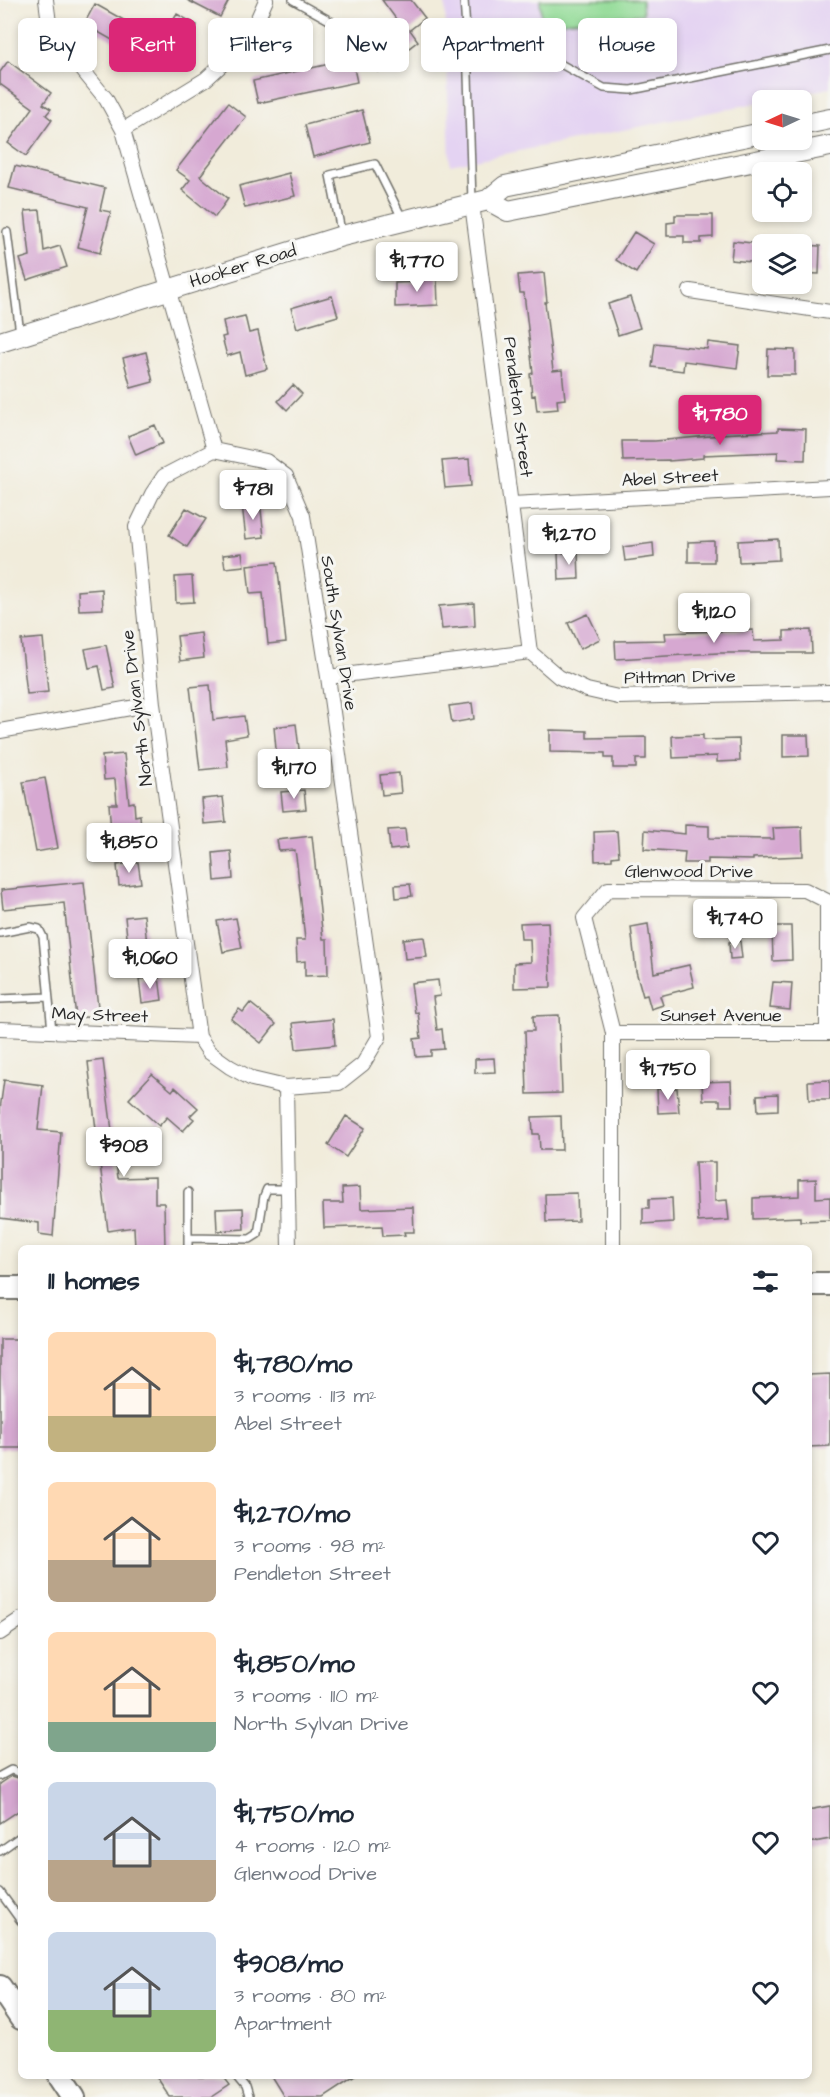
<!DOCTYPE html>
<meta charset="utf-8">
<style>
body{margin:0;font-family:"Architects Daughter",sans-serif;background:#f6f6f7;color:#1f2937;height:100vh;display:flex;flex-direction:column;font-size:22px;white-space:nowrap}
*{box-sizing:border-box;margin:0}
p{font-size:20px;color:#747a83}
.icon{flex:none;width:33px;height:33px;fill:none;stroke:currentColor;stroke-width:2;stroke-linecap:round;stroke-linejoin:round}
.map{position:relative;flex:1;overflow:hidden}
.panel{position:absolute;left:18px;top:1245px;width:794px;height:834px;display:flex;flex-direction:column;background:#fff;border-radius:9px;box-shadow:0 3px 9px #0003}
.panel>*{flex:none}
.guide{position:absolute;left:18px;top:18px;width:795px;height:54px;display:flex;gap:12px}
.needle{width:39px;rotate:266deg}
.controls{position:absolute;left:752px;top:90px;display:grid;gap:12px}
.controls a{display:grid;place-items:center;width:60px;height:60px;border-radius:9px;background:#fff;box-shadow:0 3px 9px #0003;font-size:30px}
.price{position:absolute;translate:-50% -51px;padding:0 14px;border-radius:6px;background:#fff;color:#222;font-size:20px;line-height:39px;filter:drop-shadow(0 2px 3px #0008)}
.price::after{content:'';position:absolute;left:50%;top:36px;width:18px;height:14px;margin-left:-9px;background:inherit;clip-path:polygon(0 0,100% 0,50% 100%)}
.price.selected{background:#db2777;color:#fff}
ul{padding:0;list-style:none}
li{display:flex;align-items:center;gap:18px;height:150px;padding:0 30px}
li span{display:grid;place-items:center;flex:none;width:168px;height:120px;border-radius:9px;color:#555}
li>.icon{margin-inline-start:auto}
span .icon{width:72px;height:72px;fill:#fffc;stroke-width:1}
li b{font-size:26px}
h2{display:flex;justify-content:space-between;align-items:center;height:72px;padding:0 30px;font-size:26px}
.pill{padding:0 21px;border-radius:9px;background:#fff;box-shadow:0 3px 9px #0003;font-size:21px;line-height:54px}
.pill.selected{background:#db2777;color:#fff}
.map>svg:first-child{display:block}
.built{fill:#e4d3f2}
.green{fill:#92db96;stroke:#5e8360;stroke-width:1.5}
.building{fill:#d6a8d1}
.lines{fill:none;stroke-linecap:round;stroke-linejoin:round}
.lane-casing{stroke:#706f69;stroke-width:10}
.street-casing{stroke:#706f69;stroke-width:16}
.secondary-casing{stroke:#706f69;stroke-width:22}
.primary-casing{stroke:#706f69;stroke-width:26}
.lane{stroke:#fff;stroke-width:7}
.street{stroke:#fff;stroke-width:14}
.secondary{stroke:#fff;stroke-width:20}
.primary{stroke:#fff;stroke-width:22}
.labels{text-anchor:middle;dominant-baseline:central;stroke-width:6;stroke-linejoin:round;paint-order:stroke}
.street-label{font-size:18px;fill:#2b2b2b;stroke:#f6f6f2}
</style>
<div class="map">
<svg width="830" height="2097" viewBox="0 0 830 2097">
<rect width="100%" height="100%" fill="#f6f6f2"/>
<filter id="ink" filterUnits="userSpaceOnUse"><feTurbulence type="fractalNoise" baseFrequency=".0167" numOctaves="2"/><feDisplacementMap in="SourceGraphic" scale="12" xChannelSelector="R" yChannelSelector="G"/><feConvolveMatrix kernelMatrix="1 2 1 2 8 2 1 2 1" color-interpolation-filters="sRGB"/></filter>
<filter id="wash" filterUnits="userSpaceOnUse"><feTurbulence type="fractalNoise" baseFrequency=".008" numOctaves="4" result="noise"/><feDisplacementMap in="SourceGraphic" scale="24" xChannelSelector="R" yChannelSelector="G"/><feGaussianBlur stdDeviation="1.35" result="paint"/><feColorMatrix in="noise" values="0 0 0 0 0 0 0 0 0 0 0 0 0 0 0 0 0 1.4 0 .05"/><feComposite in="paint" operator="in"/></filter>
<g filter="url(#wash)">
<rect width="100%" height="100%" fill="#f1ecdb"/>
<path class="built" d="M445 0H830V88L450 165Z"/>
<path class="green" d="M540 0H642L643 14 542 24Z"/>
<g id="blocks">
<path class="building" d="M187 0H229L220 17Z
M382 0H411L425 18 410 30 418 41 378 72 365 56 402 27Z
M95 4 161 41 177 14 197 25 177 62 163 54 156 65 84 24Z
M352 59 357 82 258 103 253 81Z
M8 61 51 93 43 104 51 109 46 115 52 120 26 156 8 143 33 108 0 84V72Z
M228 103 246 117 200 176 228 199 215 217 182 190 190 180 176 170Z
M362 110 370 142 313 157 305 125Z
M15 166 105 188 100 210 111 212 100 253 78 247 88 207 9 188Z
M289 173 295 196 245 208 239 186Z
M40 210 44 251 60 246 67 267 27 280 20 259 30 256 25 211Z
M675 215H713V237L701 238V243H684V236H667V223L675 222Z
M634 232 654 244 636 273 616 260Z
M733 241 762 244V263L731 260Z
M801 245 820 246 819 274 801 273Z
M544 273 547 302H545L553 371 562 370 565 399 557 400 558 409 537 411 535 395 532 396 530 374 533 373 524 293H520L518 275Z
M437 277 438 305 395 307V283L418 282V278Z
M332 296 338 316 297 328 291 308Z
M630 297 640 328 618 335 608 304Z
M245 316 249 333 258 331 267 369 245 375 240 352 227 356 222 337 226 336 223 321Z
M708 342 740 346 737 368 684 361 683 371 652 367 655 343 707 349Z
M768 349 795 350V375H767Z
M146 352 153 382 131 388 123 358Z
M293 385 302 394 287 410 278 401Z
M155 425 163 443 136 455 128 436Z
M778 428 806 429 805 460 777 459 778 452 703 455V458L669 461V460L623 461 622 441H655L721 435V434L778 431Z
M469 459 471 486 445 488 442 461Z
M256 502V511L261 510 264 537 246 539 242 504Z
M186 508 206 519 187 547 169 535Z
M778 539 779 560 739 562 738 541Z
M714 541V562H688V542Z
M653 543 654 557 625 561 623 547Z
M578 552 579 579 559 580 558 553Z
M242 553 244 566 225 568 223 555Z
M277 562 286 642 268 644 263 593 250 594 247 565Z
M192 576 194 602 176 603 175 577Z
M102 589 103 609 79 610 78 591Z
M474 603 475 626 442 629 439 606Z
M588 614 600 639 580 649 568 623Z
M753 630 754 641 784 640V631L811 630 812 653H718L616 659 615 641 666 640 665 633Z
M201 633 204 658 180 661 177 636Z
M43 638 48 692 27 694 21 640Z
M106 645 115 688 104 690 99 666 89 668 85 649Z
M210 685 213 720 244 716 247 735 225 739 228 767 200 770 190 687Z
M472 703 474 719 452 723 449 706Z
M296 724 300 757 277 760 274 727Z
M550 730 587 731V738L646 737V759H636V768H613V758H605V753L550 752Z
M703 735V740L739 739 740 761 717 762V756L673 758 672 736Z
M783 735H808L809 756 783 757Z
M124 754 129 803 134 802 135 816 140 815 141 829 111 832 109 804H117L115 779 104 780 102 756Z
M399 773 401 793 382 795 380 775Z
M45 778 58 848 36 852 23 782Z
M304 790 306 809 283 811 281 792Z
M223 797 226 822 204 824 202 799Z
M685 825 709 826V838L774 839 773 828 802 827 803 856 753 858V860L708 859V863H684L685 852 644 849 645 830 685 834Z
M405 829 407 848 390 850 388 830Z
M617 831 619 856 612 857V860L595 861 594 832Z
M312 836 323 939H327L328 975 305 976V961L297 962 296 940H305L297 864 295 850 279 851 277 840Z
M231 851 233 879 215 881 213 853Z
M138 862 141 883 119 886 117 865Z
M84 882 99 1016 76 1018 64 903 3 909 1 890Z
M410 884 412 896 396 898 395 885Z
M144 915 147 945 128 947 125 917Z
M236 918 242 948 223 952 217 921Z
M548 922 551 987 514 988V963L531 962 530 939H521L520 923Z
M648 924 654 973 689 965 694 987 660 996 663 1005 651 1009 647 995 643 996 636 971 631 927Z
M772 926H791L792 960 773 961Z
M424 937 427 957 405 959 403 939Z
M740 941 742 958 730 959 729 942Z
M159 977 162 1000 142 1003 139 979Z
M438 980 440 996 433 997 437 1030 442 1029 444 1049 431 1050V1056L416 1057 414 1039 421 1038 418 1012 415 1013 411 983Z
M773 982 792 983 790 1010 770 1008Z
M250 1003 276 1024 261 1043 231 1019 239 1009 243 1012Z
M559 1015 562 1093 527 1094 525 1031H534L533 1016Z
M333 1019 335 1045 296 1049 293 1023Z
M494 1058 495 1072 475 1073V1059Z
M103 1060 118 1178 155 1177V1203H164L165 1248H135L134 1227 108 1231 88 1062Z
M152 1074 172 1091 175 1087 198 1108 190 1116 194 1119 183 1131 167 1117 159 1126 129 1099Z
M4 1080 43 1085 38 1130 61 1132 53 1236 39 1234V1223L0 1218V1109Z
M830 1080V1100H809L808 1081Z
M731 1081 732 1106H720V1100H703L702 1082Z
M677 1088 679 1112 658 1113 657 1089Z
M778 1094V1110L758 1111 757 1095Z
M346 1116 365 1128 346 1157 328 1145Z
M561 1116 562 1150H540L539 1134H533L532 1117Z
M695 1162H715V1201L727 1200 729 1220 698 1222Z
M816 1179V1198L830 1197V1220L800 1221V1217L753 1219V1198L799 1196V1180Z
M360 1187 361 1209 413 1207 414 1232H404L405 1235 383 1236 382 1226 324 1228 323 1203H343L342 1188Z
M577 1193 578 1221 546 1222 545 1194Z
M672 1198 673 1222 643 1224V1208H649V1199Z
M243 1208 244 1229 217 1231 216 1209Z
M0 1339H21V1448H0Z
M830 1374V1446L808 1447V1375Z
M12 1776 18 1778 21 1783V1809L0 1823V1784Z
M830 1806V1839L808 1843V1810Z
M156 2076H222L229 2085 211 2097H170Z
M271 2076H355L323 2097H284Z"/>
</g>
</g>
<g filter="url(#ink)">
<use href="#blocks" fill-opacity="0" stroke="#706f69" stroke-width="1.5"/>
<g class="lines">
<g class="lane-casing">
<path id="lane" d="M293 0 345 29
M464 0 467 44 472 201
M467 44 507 43 539 52 604 88 631 90 830 50
M7 232 20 333
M342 236 330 175 375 164 403 220
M0 933 30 927 39 929 43 937 52 1031
M0 999 48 997
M188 1238 250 1239 258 1234 264 1196 267 1189H288
M188 1248V1192
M0 1776 11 1770 21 1773
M0 1851 21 1836
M0 1892 21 1921
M236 2076 245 2087 248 2097"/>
</g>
<g class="street-casing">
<path id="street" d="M46 0 49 23 68 52 106 99 123 130 214 450
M123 130 206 79 231 56 254 27 266 0
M472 204 530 652
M690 291 830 312
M214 450 266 461 286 476 303 516 328 677 379 1037 363 1064 339 1083 286 1087 252 1079 230 1067 209 1052 199 1037 153 704 136 527 152 494 164 476Z
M512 504 830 487
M328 677 530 652 559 677 587 690 618 697 830 692
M0 731 153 704
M0 1029 199 1037
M613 1033H830
M286 1087 289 1248
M613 1248V1033L584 918 608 889 805 890 827 901V1033
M0 1633 21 1619"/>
</g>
<g class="secondary-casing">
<path id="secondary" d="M801 125 830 119
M488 200 508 211 830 146
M0 342 342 236 488 200 505 186 762 133"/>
</g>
<g class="primary-casing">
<path id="primary" d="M808 1284H830
M0 1288H21
M0 1987 21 2018
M60 2076 74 2097"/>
</g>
<use href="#lane" class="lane"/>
<use href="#street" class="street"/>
<use href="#secondary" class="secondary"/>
<use href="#primary" class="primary"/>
</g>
</g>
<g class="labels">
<g class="street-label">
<text transform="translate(243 266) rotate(-17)">Hooker Road</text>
<text transform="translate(518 407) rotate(83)">Pendleton Street</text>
<text transform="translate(670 478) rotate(-3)">Abel Street</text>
<text transform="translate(339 633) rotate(81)">South Sylvan Drive</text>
<text transform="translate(680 677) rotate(-1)">Pittman Drive</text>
<text transform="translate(137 708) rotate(-97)">North Sylvan Drive</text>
<text x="689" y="871">Glenwood Drive</text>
<text transform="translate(100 1015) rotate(2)">May Street</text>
<text x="721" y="1015">Sunset Avenue</text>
</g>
</g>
</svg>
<div class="controls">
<a><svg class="needle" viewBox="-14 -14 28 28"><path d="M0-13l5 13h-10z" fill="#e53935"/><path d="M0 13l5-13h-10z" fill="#747a83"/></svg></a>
<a><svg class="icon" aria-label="locate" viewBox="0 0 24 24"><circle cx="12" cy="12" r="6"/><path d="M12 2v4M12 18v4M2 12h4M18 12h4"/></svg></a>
<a><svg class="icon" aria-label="layers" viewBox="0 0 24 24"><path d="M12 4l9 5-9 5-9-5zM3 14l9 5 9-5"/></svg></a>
</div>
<b class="price" style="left:417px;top:293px">$1,770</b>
<b class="price selected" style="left:720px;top:446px">$1,780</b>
<b class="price" style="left:253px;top:521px">$781</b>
<b class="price" style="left:569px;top:566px">$1,270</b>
<b class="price" style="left:714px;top:644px">$1,120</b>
<b class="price" style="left:294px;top:800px">$1,170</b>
<b class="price" style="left:129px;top:874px">$1,850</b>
<b class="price" style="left:735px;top:950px">$1,740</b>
<b class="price" style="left:150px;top:990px">$1,060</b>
<b class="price" style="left:668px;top:1101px">$1,750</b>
<b class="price" style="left:124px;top:1178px">$908</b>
<div class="guide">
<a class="pill">Buy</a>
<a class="pill selected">Rent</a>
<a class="pill">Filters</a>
<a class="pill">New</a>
<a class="pill">Apartment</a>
<a class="pill">House</a>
</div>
<section class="panel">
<h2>11 homes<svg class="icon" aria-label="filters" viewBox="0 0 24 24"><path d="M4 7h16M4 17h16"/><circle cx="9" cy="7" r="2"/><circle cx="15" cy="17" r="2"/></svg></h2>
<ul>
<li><span style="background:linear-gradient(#ffd9b3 70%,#c2b280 0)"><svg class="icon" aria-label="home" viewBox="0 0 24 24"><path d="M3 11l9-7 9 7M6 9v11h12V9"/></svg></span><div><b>$1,780/mo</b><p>3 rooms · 113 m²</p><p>Abel Street</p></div><svg class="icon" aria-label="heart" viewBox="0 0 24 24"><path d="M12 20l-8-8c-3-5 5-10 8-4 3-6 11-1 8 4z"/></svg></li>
<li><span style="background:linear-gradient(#ffd9b3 65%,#b9a48a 0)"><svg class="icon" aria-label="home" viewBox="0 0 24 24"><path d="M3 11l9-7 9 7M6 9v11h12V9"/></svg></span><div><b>$1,270/mo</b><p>3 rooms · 98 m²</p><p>Pendleton Street</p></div><svg class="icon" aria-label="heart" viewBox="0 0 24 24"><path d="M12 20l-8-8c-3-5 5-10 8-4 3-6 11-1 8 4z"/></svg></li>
<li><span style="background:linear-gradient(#ffd9b3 75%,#7fa58c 0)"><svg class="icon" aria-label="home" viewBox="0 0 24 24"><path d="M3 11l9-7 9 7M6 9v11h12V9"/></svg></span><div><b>$1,850/mo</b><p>3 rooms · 110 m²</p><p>North Sylvan Drive</p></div><svg class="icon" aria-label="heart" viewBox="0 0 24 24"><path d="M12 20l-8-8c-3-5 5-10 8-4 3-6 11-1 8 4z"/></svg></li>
<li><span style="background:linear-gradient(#c9d6e8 65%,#b9a48a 0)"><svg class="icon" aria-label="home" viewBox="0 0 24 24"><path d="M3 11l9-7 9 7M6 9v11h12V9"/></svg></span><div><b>$1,750/mo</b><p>4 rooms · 120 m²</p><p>Glenwood Drive</p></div><svg class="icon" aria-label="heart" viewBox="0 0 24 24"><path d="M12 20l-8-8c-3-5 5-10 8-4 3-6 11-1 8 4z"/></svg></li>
<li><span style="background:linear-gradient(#c9d6e8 65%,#8fb573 0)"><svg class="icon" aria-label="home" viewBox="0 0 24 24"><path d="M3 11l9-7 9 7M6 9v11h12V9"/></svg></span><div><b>$908/mo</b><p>3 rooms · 80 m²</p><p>Apartment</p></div><svg class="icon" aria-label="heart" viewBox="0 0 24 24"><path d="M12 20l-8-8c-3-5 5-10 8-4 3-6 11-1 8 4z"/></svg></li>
</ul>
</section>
</div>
